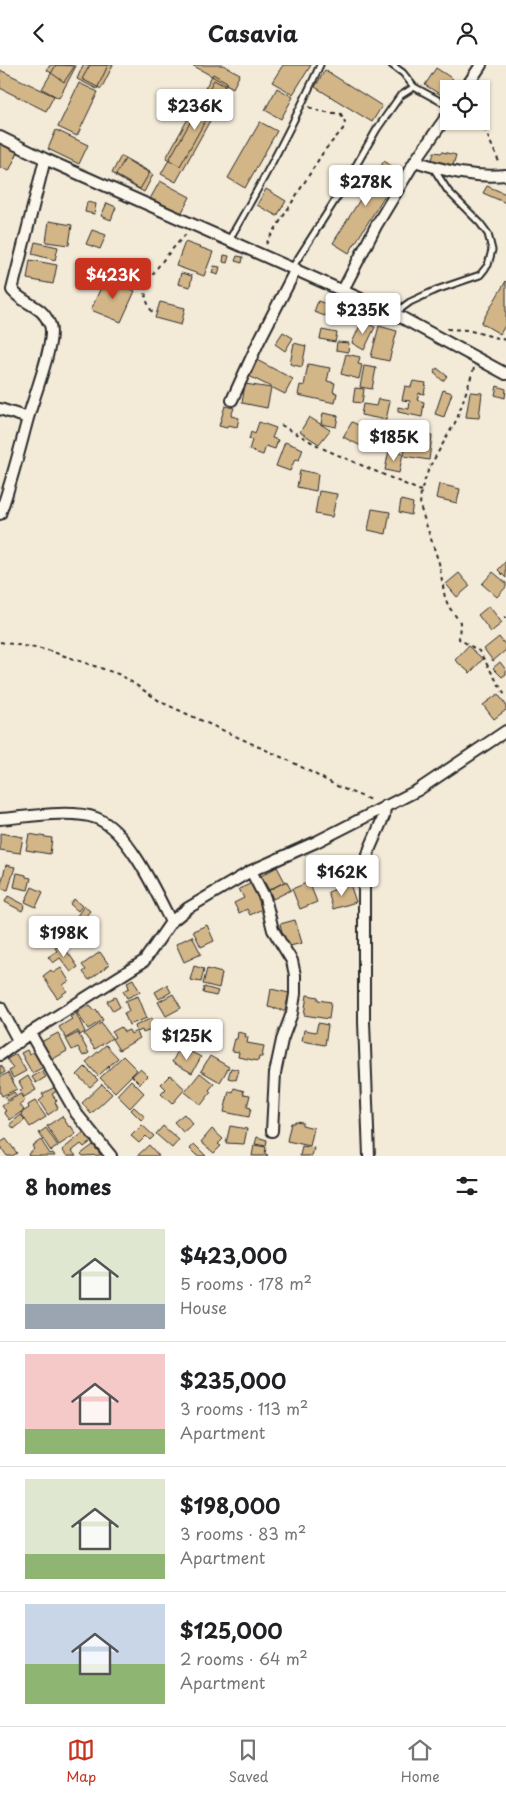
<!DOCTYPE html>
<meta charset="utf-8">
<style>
body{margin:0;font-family:"Playpen Sans",sans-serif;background:#f6f6f6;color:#202124;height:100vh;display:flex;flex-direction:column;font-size:19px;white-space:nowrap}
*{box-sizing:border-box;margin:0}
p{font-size:16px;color:#757577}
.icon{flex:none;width:28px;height:28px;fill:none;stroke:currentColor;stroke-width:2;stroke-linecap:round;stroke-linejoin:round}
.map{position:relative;height:1091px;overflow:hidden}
.side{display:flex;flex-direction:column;background:#fff;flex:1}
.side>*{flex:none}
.controls{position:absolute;left:440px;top:15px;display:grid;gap:10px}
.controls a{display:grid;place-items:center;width:50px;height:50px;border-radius:0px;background:#fff;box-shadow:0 1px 4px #0004;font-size:25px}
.price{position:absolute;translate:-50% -42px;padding:0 11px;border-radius:5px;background:#fff;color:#222;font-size:16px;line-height:32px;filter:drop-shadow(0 1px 2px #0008)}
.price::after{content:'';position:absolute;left:50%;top:30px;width:15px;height:11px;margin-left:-8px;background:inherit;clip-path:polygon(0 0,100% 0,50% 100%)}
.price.on{background:#c8321e;color:#fff}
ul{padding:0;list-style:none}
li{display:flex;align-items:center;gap:15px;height:125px;padding:0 25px}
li+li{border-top:1px solid #e0e0e0}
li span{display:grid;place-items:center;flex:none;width:140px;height:100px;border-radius:0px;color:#555}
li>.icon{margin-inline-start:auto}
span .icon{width:60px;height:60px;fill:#fffc;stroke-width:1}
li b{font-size:21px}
h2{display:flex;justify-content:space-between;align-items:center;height:60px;padding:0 25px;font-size:21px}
header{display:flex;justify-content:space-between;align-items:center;height:65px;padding:0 25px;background:#fff;font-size:22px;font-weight:700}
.menu{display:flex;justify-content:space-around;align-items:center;height:70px;border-top:1px solid #e0e0e0;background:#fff;font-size:14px;color:#757577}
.menu a{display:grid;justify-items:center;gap:2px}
.menu .on{color:#c8321e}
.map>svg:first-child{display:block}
.building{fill:#d3b688;stroke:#2b2b2b}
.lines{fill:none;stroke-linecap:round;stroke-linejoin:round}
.lane-casing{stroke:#2b2b2b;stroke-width:9}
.street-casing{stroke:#2b2b2b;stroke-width:14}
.path{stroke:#2b2b2b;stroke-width:2;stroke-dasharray:4 4;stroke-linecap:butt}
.lane{stroke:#fbf7ec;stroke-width:5}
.street{stroke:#fbf7ec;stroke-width:10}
</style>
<header><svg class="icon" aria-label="back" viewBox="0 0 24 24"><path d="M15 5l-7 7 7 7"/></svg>Casavia<svg class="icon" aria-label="person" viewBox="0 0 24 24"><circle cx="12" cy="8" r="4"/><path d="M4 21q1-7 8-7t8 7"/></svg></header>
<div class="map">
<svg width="506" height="1091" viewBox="0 0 506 1091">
<rect width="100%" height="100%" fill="#f3ead8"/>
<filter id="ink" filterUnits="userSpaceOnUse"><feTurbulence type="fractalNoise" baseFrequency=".02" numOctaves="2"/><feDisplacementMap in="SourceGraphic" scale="10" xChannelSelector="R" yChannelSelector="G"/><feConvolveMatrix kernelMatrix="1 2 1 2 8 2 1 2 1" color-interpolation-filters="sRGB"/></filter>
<g filter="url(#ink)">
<path class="building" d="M50 0H72L74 2 64 17 47 5Z
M56 0 76 1 59 33 42 24Z
M83 0H108L97 24 77 14Z
M90 0H113L101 24 82 14Z
M192 0H223L240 9 233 23Z
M283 0H311L293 29 272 17Z
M436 3 453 14 443 31 425 20Z
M0 5 54 31 46 46 0 23Z
M325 5 382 41 372 57 315 22Z
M213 9 227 17 180 101 166 93Z
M214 15 228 23 176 117 161 109Z
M79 18 98 27 77 71 58 62Z
M277 23 293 32 281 54 265 45Z
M260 57 277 66 245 123 228 113Z
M56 65 88 80 79 99 48 84Z
M0 79 18 87 9 106 0 102Z
M434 87 441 88 442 87 456 90 452 104 431 99Z
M121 91 150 107 140 124 112 108Z
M125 94 153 110 144 127 115 111Z
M384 96 400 106 349 188 333 178Z
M160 116 190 132 181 149 150 134Z
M487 121 506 129V138L483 128Z
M266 124 286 136 277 151 257 140Z
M87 137 96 139 94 149 85 147Z
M107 138 116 142 111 155 101 151Z
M49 156 72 160 69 180 46 177Z
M92 165 106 170 100 184 86 179Z
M35 177 58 182 55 195 32 189Z
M185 177 213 187 204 211 176 201Z
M224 190 229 191 227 198 223 197Z
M237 191 243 192 242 198 235 196Z
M30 195 57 200 53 219 27 214Z
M214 201 220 202 218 210 212 208Z
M181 208 192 211 190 222 178 219Z
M105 213 135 226 121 257 91 245Z
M506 216V259L500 269 481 258Z
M318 236 329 240 325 251 314 247Z
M160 237 185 243 181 260 155 253Z
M362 256 375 262 364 285 352 278Z
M379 261 397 266 389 296 371 292Z
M322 265 337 268 335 277 320 274Z
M283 267 293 273 285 286 275 279Z
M337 277 349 278 348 287 336 285Z
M294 278 306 281 302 302 290 299Z
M346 289 360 292 358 299 362 300 359 314 341 309Z
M249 291 293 314 285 329 241 307Z
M308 299 330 303 327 316 335 318 333 327 337 328 335 338 298 330 300 320 304 321Z
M364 301 376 303 372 324 360 322Z
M437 303 447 311 443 316 434 308Z
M413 316 426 318 424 329 419 328 417 335 424 337 422 352 398 347V342L409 344 410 336 402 335 405 321 411 322Z
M245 319 271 323 267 343 242 338Z
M497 321 506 324 505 333 495 330Z
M355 323 364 324 362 338 353 337Z
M443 325 452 328 444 352 435 349Z
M470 327 482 328 479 353 466 352Z
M378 334 390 336 386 355 361 350 363 339 376 341Z
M225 341 234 343 231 351 239 353 237 362 228 360 227 363 219 361Z
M323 348 338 351 336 362 321 359Z
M309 352 330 365 319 379 300 367Z
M259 357 276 363 272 373 278 375 275 384 266 381 263 390 249 385 252 375 249 374 251 367 255 369Z
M352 357 373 367 365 383 343 372Z
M407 367 432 371 429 395 404 391Z
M372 375 388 378 386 385 371 382Z
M285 377 303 384 299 395 295 394 290 406 276 401Z
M389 385 403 388 399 408 385 405Z
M300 405 318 409 316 426 297 422Z
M439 419 460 424 457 438 436 433Z
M319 426 337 429 332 452 315 449Z
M401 435 413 438 411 450 399 447Z
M372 444 390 447 386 469 368 465Z
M506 496V513L498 505Z
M493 507 506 518V522L497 532 482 519Z
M459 508 470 521 457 532 446 519Z
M489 541 502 558 491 567 478 550Z
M499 572 506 581V585L493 596 484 584Z
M468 581 483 594 470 608 455 595Z
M500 597 506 605V609L502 612 493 603Z
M498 629 506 640V645L494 654 483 640Z
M0 768 23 772 20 788 0 785Z
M29 769 52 773 50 789 26 785Z
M6 800 15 802 8 825 0 823Z
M277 802 285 817 269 825 261 811Z
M17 808 26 810V812L31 813 28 825 14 822Z
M286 816 291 825 273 834 269 825Z
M309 817 317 837 300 844 292 824Z
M252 818 264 843 250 850 247 844 239 848 234 838 244 833 239 824Z
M350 819 356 837 333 844 328 827Z
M32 822 43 827 36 842 25 837Z
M8 831 25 840 22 846 5 837Z
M74 834 82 841 78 846 70 839Z
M84 841 90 846 76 863 71 859Z
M295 855 302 878 286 882 280 859Z
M207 860 214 876 201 882 193 866Z
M192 871 201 889 184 897 176 879Z
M62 879 78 902 71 907 60 893 53 898 48 892 57 886 55 883Z
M100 887 109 900 89 915 83 907 86 905 82 900Z
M194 901 204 904 201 917 190 915Z
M61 903 69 916 63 920 67 926 57 933 43 911 51 905 53 908Z
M207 904 222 908 219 923 203 919Z
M133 914 140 927 127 933 123 926 129 923 127 917Z
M167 920 171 927 159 934 155 927Z
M204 922 218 926 216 931 203 928Z
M271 924 289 928 285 946 268 942Z
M173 929 181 943 166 951 158 937Z
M307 930 318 932V935L331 937 329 954 304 950Z
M138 931 147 953 129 960 124 948 129 946 125 936Z
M115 932 120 942 113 946 107 936Z
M90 940 94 946 96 944 103 955 88 964 77 948Z
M76 948 85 967 80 970 78 966 66 973 59 962 72 954 70 952Z
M152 953 156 963 143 968 142 965 137 967 135 961Z
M101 958 112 973 95 984 84 969Z
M318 958 328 960 325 980 302 976 304 965 316 967Z
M121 962 124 967 129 965 131 969 136 966 140 973 119 985 112 974 115 972 112 967Z
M238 967 246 969 245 972H248L247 978 264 981 262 992H259L258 996 238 992 239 987 232 986 235 974H237Z
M58 968 67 986 51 995 41 977Z
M78 968 89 988 83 991 78 982 72 985 66 974Z
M188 969 197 973 194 982 190 981 188 985 175 980 179 970 187 973Z
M106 980 118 993 98 1011 86 997Z
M179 984 189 990 191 987 201 992 192 1008 172 997Z
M27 985 29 989 35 986 44 1002 32 1008 21 988Z
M16 989 26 1006 13 1013 9 1006 13 1004 7 994Z
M123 991 137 1005 115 1027 100 1013Z
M210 991 229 1002 220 1017 201 1006Z
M1 1000 5 1007 0 1010V1001Z
M85 1002 98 1015 90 1022 77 1010Z
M231 1003 239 1005 236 1015 228 1013Z
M140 1004 148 1011 140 1019 132 1011Z
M42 1006 46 1012 36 1018 32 1012Z
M8 1008 17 1024 2 1031 0 1027V1012Z
M200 1008 214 1019 209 1025 211 1027 201 1040 185 1027Z
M170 1010 185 1024 172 1039 161 1029 166 1024 161 1019Z
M28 1011 36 1025 24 1032 20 1026 23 1024 19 1017Z
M131 1015 144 1028 130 1043 117 1030Z
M102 1019 112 1029 91 1049 82 1038Z
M55 1022 57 1026 52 1029 57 1036 55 1037 58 1043 48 1050 39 1036 44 1032 42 1029Z
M234 1023 244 1026 243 1029 250 1030 247 1042 251 1043 249 1052 224 1047 229 1026 233 1027Z
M14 1027 16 1030 7 1036 5 1032Z
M20 1029 25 1036 20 1040 24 1045 10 1055 4 1047 6 1046 2 1041Z
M35 1036 46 1052 30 1062 21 1048 29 1043 28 1040Z
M134 1042 145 1052 141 1055 131 1045Z
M184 1049 193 1059 183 1067 174 1057Z
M21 1050 25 1055 14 1064 10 1059Z
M62 1051 69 1062 71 1061 76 1069 59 1080 47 1061Z
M295 1056 302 1057V1060L314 1063 310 1081 287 1076 291 1058H294Z
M142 1060 154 1071 150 1075 146 1071 139 1078 131 1071Z
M163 1061 179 1075 172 1083 156 1069Z
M230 1061 247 1064 244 1079 226 1078Z
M46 1063 58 1081 51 1086 39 1068Z
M212 1064 223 1074 218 1079 221 1081 214 1088 201 1077Z
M84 1067 92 1076 84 1082 81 1079 72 1086 76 1091H67L62 1085Z
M257 1072 267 1075 266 1081 255 1079Z
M6 1074 17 1088 12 1091H7L0 1081V1078Z
M41 1075 50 1089 53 1088 55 1091H29L28 1089 34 1084 32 1081Z
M194 1079 206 1091H197L190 1084Z
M93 1080 101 1090 83 1091 81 1089Z
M149 1080 159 1091H137Z
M254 1080 266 1082 265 1089 268 1090 267 1091H252Z
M302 1081 314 1083 312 1091H300Z"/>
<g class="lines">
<g class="lane-casing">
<path id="lane" d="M392 0 403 8 414 22
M229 175C262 118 293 60 320 0
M292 203 343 123 377 64 400 31 414 22 449 41
M395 248 410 237 436 225 480 210 488 200 492 185 488 169 480 158 448 126 434 104"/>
</g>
<g class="street-casing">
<path id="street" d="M465 24 481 0
M0 72 45 94 395 249 506 309
M415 96C445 106 474 113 506 110
M343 225 376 161 415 96 449 48
M232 335 259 276 296 204
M0 344 28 353
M0 449C12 416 19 386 28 353 33 334 56 276 50 260 41 238 25 241 12 225L45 94
M0 754C26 752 71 744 96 753 128 765 156 827 171 857
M251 806 265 833 273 865 292 896 295 910V929L292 948 282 975 275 1008 272 1066
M0 942 19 977
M30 968 76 1048 111 1091
M0 990 30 968 144 896 171 857 188 843 251 806 316 777 418 725 506 666
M369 1091 364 957V822L366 797 370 783 384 751 385 741"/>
</g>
<path class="path" d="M481 56 500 99
M266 179 324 86 343 64 345 57 341 49 319 46 309 42
M152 247C148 239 144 232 146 224 149 209 175 181 186 169
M447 264 467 265 506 275
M474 303 457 354 429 403 421 426 420 441 439 498 445 533 449 542 460 557 459 574 479 586 506 632
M281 360 324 384 421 426
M504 552H506
M0 577 47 585 121 610 161 637 292 697 339 722 373 736"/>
<use href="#lane" class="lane"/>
<use href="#street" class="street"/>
</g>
</g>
</svg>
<div class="controls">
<a><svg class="icon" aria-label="locate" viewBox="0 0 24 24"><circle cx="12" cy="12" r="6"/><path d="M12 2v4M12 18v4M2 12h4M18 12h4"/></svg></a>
</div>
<b class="price" style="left:195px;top:66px">$236K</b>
<b class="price" style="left:366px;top:142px">$278K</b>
<b class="price on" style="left:113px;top:235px">$423K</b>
<b class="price" style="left:363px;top:270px">$235K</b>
<b class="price" style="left:394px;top:397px">$185K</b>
<b class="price" style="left:342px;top:832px">$162K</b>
<b class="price" style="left:64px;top:893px">$198K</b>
<b class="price" style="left:187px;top:996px">$125K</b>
</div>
<section class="side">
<h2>8 homes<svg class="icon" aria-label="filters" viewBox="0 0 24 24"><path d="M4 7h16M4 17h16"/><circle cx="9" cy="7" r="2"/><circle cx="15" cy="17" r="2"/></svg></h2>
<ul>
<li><span style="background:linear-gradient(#dfe7d0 75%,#9aa5b1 0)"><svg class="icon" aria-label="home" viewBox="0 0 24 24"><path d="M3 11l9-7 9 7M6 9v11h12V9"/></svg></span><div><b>$423,000</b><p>5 rooms · 178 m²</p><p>House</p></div></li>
<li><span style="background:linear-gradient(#f6c9c9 75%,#8fb573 0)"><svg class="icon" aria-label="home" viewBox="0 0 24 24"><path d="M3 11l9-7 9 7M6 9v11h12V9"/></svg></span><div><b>$235,000</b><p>3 rooms · 113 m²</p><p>Apartment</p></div></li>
<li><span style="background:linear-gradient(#dfe7d0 75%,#8fb573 0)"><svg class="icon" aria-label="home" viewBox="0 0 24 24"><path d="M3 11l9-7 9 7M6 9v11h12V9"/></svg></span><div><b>$198,000</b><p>3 rooms · 83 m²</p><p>Apartment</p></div></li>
<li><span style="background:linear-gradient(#c9d6e8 60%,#8fb573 0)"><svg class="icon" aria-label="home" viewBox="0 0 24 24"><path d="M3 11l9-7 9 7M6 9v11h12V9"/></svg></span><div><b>$125,000</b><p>2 rooms · 64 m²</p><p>Apartment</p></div></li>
</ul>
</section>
<nav class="menu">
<a class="on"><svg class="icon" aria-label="map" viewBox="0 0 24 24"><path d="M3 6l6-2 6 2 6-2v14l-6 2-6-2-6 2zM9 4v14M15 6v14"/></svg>Map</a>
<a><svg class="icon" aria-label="saved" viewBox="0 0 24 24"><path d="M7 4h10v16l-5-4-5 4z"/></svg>Saved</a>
<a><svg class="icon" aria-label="home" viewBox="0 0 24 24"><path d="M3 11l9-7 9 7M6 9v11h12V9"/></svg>Home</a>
</nav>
